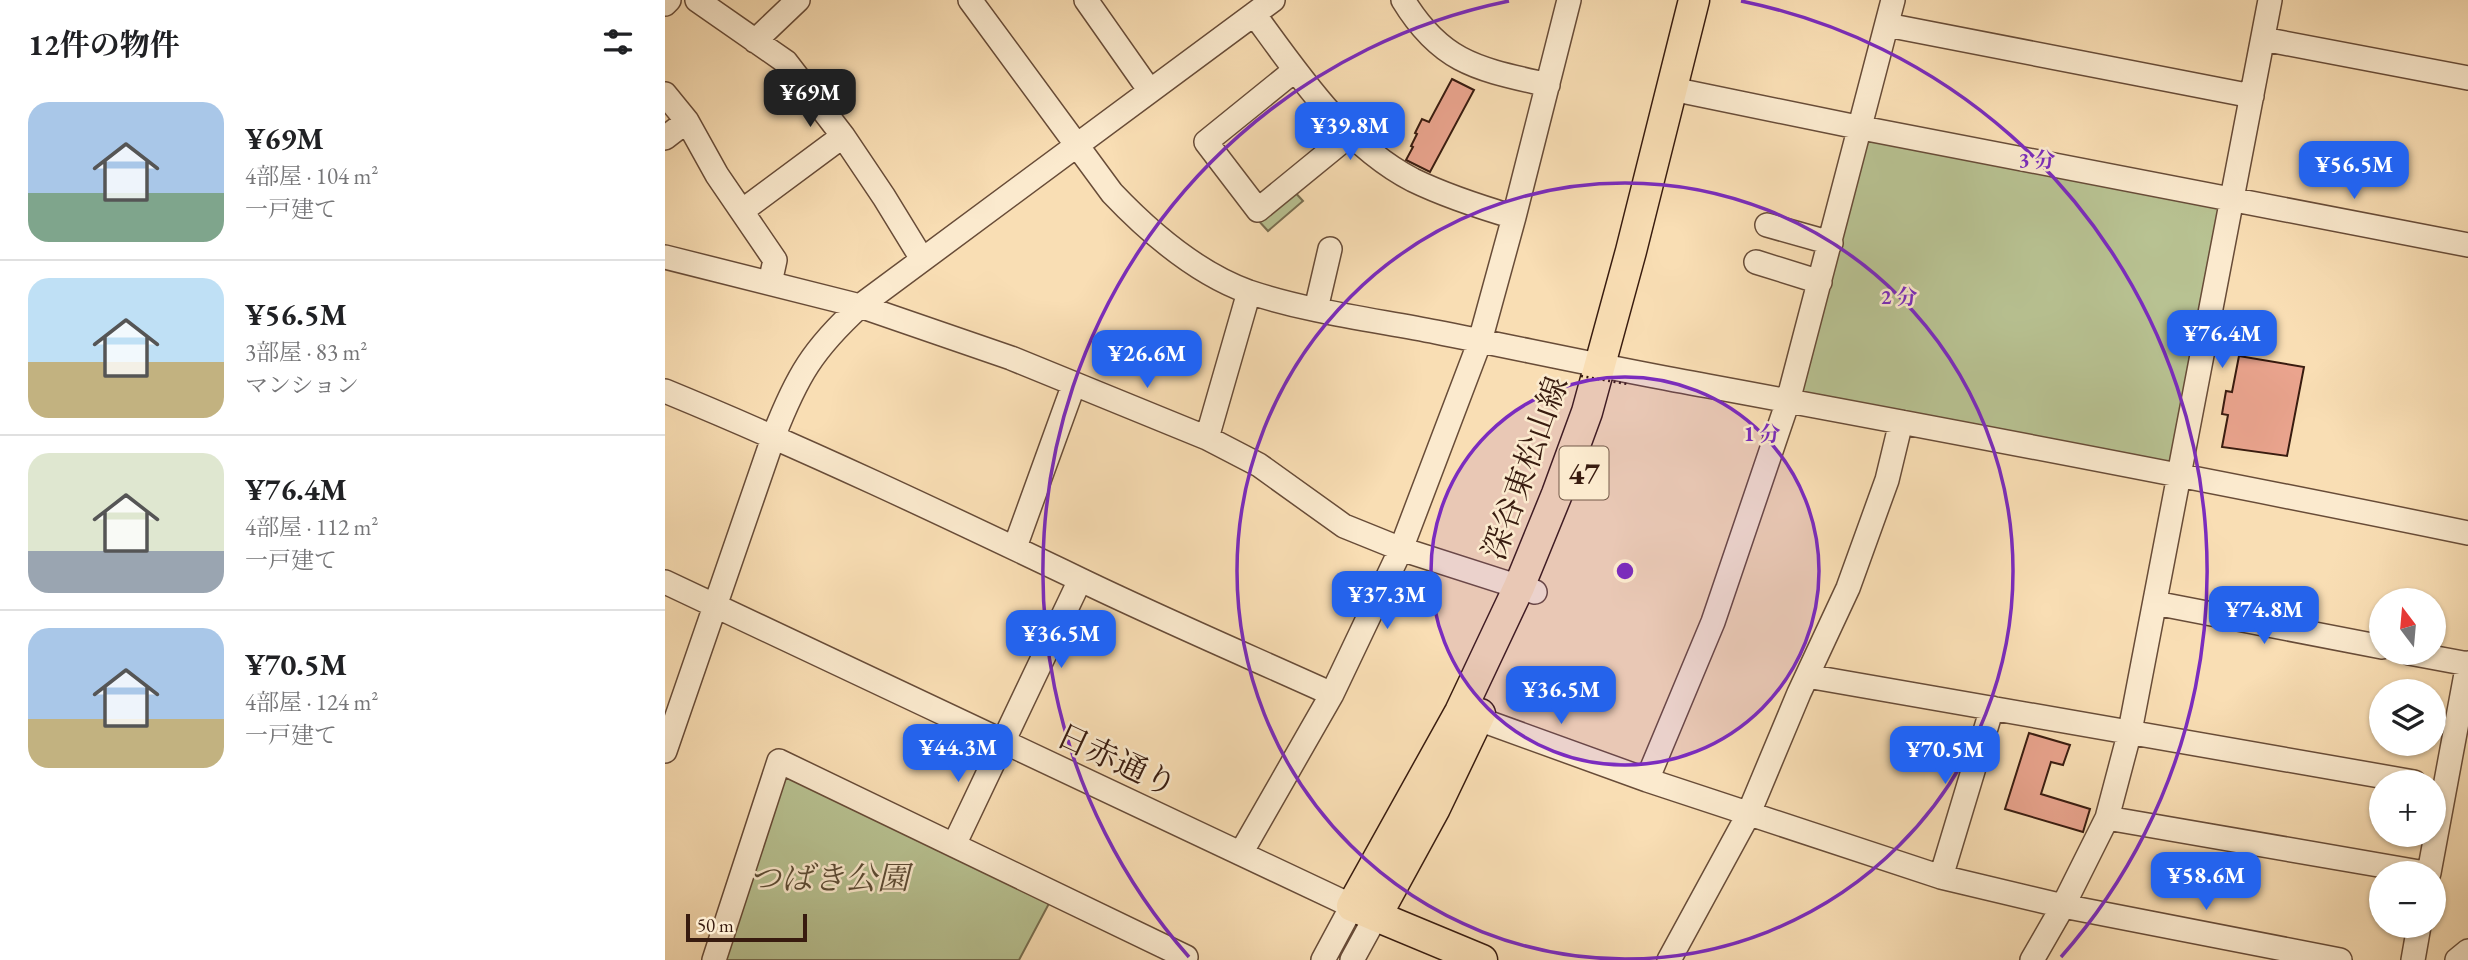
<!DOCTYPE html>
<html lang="ja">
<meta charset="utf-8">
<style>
body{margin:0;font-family:"EB Garamond","Noto Serif JP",serif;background:#f2f2f2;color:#202124;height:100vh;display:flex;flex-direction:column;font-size:26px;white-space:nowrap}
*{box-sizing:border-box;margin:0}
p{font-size:23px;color:#757577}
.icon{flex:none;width:38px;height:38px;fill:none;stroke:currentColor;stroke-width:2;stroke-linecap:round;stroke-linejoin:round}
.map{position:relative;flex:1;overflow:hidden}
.details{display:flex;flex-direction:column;background:#fff;width:665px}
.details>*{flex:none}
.needle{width:46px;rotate:344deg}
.buttons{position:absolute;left:1704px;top:588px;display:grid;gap:14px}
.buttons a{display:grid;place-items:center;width:77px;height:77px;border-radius:50%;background:#fff;box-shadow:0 2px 5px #0004;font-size:35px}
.scale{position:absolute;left:21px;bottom:18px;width:121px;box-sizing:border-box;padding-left:7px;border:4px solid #381b0f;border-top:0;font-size:19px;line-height:24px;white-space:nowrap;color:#381b0f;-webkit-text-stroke:5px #fbeace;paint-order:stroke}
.price{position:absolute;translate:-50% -60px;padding:0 16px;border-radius:14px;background:#2563eb;color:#fff;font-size:23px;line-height:46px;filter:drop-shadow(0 2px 4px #0008)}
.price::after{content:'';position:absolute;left:50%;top:42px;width:21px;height:16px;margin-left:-10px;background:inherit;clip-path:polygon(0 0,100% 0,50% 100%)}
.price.on{background:#222;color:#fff}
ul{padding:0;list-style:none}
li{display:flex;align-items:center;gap:21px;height:175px;padding:0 28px}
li+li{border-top:2px solid #e0e0e0}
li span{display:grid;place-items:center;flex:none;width:196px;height:140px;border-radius:21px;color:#555}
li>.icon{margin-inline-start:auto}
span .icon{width:84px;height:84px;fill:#fffc;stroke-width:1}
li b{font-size:30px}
h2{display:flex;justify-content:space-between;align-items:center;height:84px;padding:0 28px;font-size:30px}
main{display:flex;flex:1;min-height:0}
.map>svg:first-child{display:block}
.green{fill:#b8c292;stroke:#786e50;stroke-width:2}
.building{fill:#eaa48e;stroke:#381b0f;stroke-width:2}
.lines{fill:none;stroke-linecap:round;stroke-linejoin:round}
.minor-casing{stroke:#684c38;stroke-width:26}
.major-casing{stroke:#381b0f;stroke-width:33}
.minor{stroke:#fbeace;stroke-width:23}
.major{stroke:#f9deb4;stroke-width:30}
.path-bridge{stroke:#381b0f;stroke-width:2.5;stroke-dasharray:2 3.5;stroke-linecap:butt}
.ring{fill:none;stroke:#7b2cbf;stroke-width:3.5}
.labels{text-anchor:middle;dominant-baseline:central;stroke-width:5;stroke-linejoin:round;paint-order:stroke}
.shield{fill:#fbeace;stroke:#725948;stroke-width:2}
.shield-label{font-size:30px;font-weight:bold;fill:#381b0f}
.street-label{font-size:32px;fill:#381b0f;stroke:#fbeace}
.park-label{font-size:32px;font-style:italic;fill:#5e4d36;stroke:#fbeace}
.centre{fill:#7b2cbf;stroke:#fbeace;stroke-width:3.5}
.ring-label{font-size:21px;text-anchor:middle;font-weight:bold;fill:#7b2cbf;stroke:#fbeace;stroke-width:5;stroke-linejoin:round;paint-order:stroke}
</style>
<main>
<section class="details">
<h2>12件の物件<svg class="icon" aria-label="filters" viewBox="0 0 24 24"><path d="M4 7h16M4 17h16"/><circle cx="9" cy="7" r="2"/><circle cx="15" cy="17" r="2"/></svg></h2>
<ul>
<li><span style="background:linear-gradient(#a9c7e8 65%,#7fa58c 0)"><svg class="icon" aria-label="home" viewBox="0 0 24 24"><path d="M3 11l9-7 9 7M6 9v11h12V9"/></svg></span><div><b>¥69M</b><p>4部屋 · 104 m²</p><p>一戸建て</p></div></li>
<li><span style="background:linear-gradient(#bfe0f5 60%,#c2b280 0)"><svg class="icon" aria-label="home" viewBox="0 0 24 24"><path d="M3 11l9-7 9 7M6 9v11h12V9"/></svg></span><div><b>¥56.5M</b><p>3部屋 · 83 m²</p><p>マンション</p></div></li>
<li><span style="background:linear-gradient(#dfe7d0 70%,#9aa5b1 0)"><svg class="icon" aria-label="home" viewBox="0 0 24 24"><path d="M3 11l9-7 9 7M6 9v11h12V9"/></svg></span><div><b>¥76.4M</b><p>4部屋 · 112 m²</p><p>一戸建て</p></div></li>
<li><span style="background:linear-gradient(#a9c7e8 65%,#c2b280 0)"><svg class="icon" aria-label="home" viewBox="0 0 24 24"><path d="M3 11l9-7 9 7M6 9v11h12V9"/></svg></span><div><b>¥70.5M</b><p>4部屋 · 124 m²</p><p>一戸建て</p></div></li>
</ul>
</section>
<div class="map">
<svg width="1803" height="960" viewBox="0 0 1803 960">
<rect width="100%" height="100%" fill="#f9deb4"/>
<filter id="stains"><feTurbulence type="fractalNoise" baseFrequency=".00286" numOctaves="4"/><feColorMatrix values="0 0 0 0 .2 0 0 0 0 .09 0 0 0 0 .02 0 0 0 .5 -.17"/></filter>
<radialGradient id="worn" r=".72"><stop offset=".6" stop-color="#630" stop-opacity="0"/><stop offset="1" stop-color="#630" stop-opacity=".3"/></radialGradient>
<path class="green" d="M1197 128 1567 199 1514 474 1123 401Z
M627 189 638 201 603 231 592 219Z
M116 766 388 896 354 960H52Z"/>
<path class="building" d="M787 79 809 90 765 172 741 160 748 147 746 146 752 134 750 133 757 119 764 122Z
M1574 356 1639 367 1622 456 1557 447 1563 415 1557 414 1561 391 1567 392Z
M1364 733 1405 745 1398 765 1386 762 1376 794 1425 809 1418 832 1340 809Z"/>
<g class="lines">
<g class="minor-casing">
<path id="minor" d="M32 0 121 62 178 136 219 197 257 259
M305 0 447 193C485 233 531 273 584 292 644 312 710 320 771 332 862 350 952 370 1043 386 1297 433 1550 481 1803 533
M421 0 485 91
M738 0C777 64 814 69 883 85
M0 4 4 0
M589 14C633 74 680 145 748 180 781 196 815 207 849 217
M1222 25 1587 96
M1598 39 1803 78
M90 41 133 0
M630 70 541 142 593 210 686 134
M1007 89 1197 128 1803 245
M0 94 22 121 52 175 110 260 105 283
M0 138 22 121
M77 211 178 136
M1102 225 1166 243
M0 257 195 306 346 358 542 438 594 465 679 526 736 549 870 592
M1091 262 1155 282
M651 309 665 249
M0 391C141 449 278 514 416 580 499 620 583 656 667 694
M542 438 584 292
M350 547 409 384
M0 582 687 906 658 960
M1490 603 1717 647
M1744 653 1803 664
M1142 676 1749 782
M797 713 982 780 1276 877 1398 906 1675 960
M0 751 109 435C132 376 148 349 195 306L608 0
M982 780 1048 622 1123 401 1228 0
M1442 818 1760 873
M289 845 415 580
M576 853 667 694 736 549 815 341 849 217 904 0
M1764 873 1803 663
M1276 877 1327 708
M49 960 114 761 521 957 519 960
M687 960 711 916
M1004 960 1083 815 1134 693 1183 588 1222 480 1236 422
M1367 960 1398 906 1442 818 1465 731 1605 0
M1748 960 1754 926
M1792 960 1803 951"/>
</g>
<g class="major-casing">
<path id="major" d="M711 916 770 808 815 714
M817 960 687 906 795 712 854 587 892 494 922 412 966 251 1029 0"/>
</g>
<use href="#minor" class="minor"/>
<use href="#major" class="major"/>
<path class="path-bridge" d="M916 376 962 384"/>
</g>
<circle cx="960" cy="571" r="194" fill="#7b2cbf" fill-opacity=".12"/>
<g class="ring">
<circle cx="960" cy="571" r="194"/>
<circle cx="960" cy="571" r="388"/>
<path d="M524 957A582 582 0 0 1 844 1M1076 1A582 582 0 0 1 1396 957"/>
</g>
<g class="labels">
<rect class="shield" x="894.5" y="446.5" width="49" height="53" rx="5"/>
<g class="shield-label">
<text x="919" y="473">47</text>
</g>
<g class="street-label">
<text transform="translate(860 468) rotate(-70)">深谷東松山線</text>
<text transform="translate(452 760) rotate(25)">日赤通り</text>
</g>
<g class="park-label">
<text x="164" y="878">つばき公園</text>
</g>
</g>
<circle cx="960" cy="571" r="10" class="centre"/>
<g class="ring-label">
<text x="1372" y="167">3 分</text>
<text x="1234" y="304">2 分</text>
<text x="1097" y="441">1 分</text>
</g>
<rect width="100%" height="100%" filter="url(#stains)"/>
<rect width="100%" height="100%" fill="url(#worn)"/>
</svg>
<div class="buttons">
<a><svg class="needle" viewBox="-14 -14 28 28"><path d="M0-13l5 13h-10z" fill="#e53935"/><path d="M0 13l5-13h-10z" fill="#757577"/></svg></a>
<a><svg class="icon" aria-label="layers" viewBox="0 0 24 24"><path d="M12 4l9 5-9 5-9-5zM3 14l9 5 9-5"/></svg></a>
<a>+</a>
<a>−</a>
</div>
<div class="scale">50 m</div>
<b class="price on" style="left:145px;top:129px">¥69M</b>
<b class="price" style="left:685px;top:162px">¥39.8M</b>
<b class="price" style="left:1689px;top:201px">¥56.5M</b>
<b class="price" style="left:1557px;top:370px">¥76.4M</b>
<b class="price" style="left:482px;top:390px">¥26.6M</b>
<b class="price" style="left:722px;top:631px">¥37.3M</b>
<b class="price" style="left:1599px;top:646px">¥74.8M</b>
<b class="price" style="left:396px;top:670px">¥36.5M</b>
<b class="price" style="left:896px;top:726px">¥36.5M</b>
<b class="price" style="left:293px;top:784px">¥44.3M</b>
<b class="price" style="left:1280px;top:786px">¥70.5M</b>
<b class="price" style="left:1541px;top:912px">¥58.6M</b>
</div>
</main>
